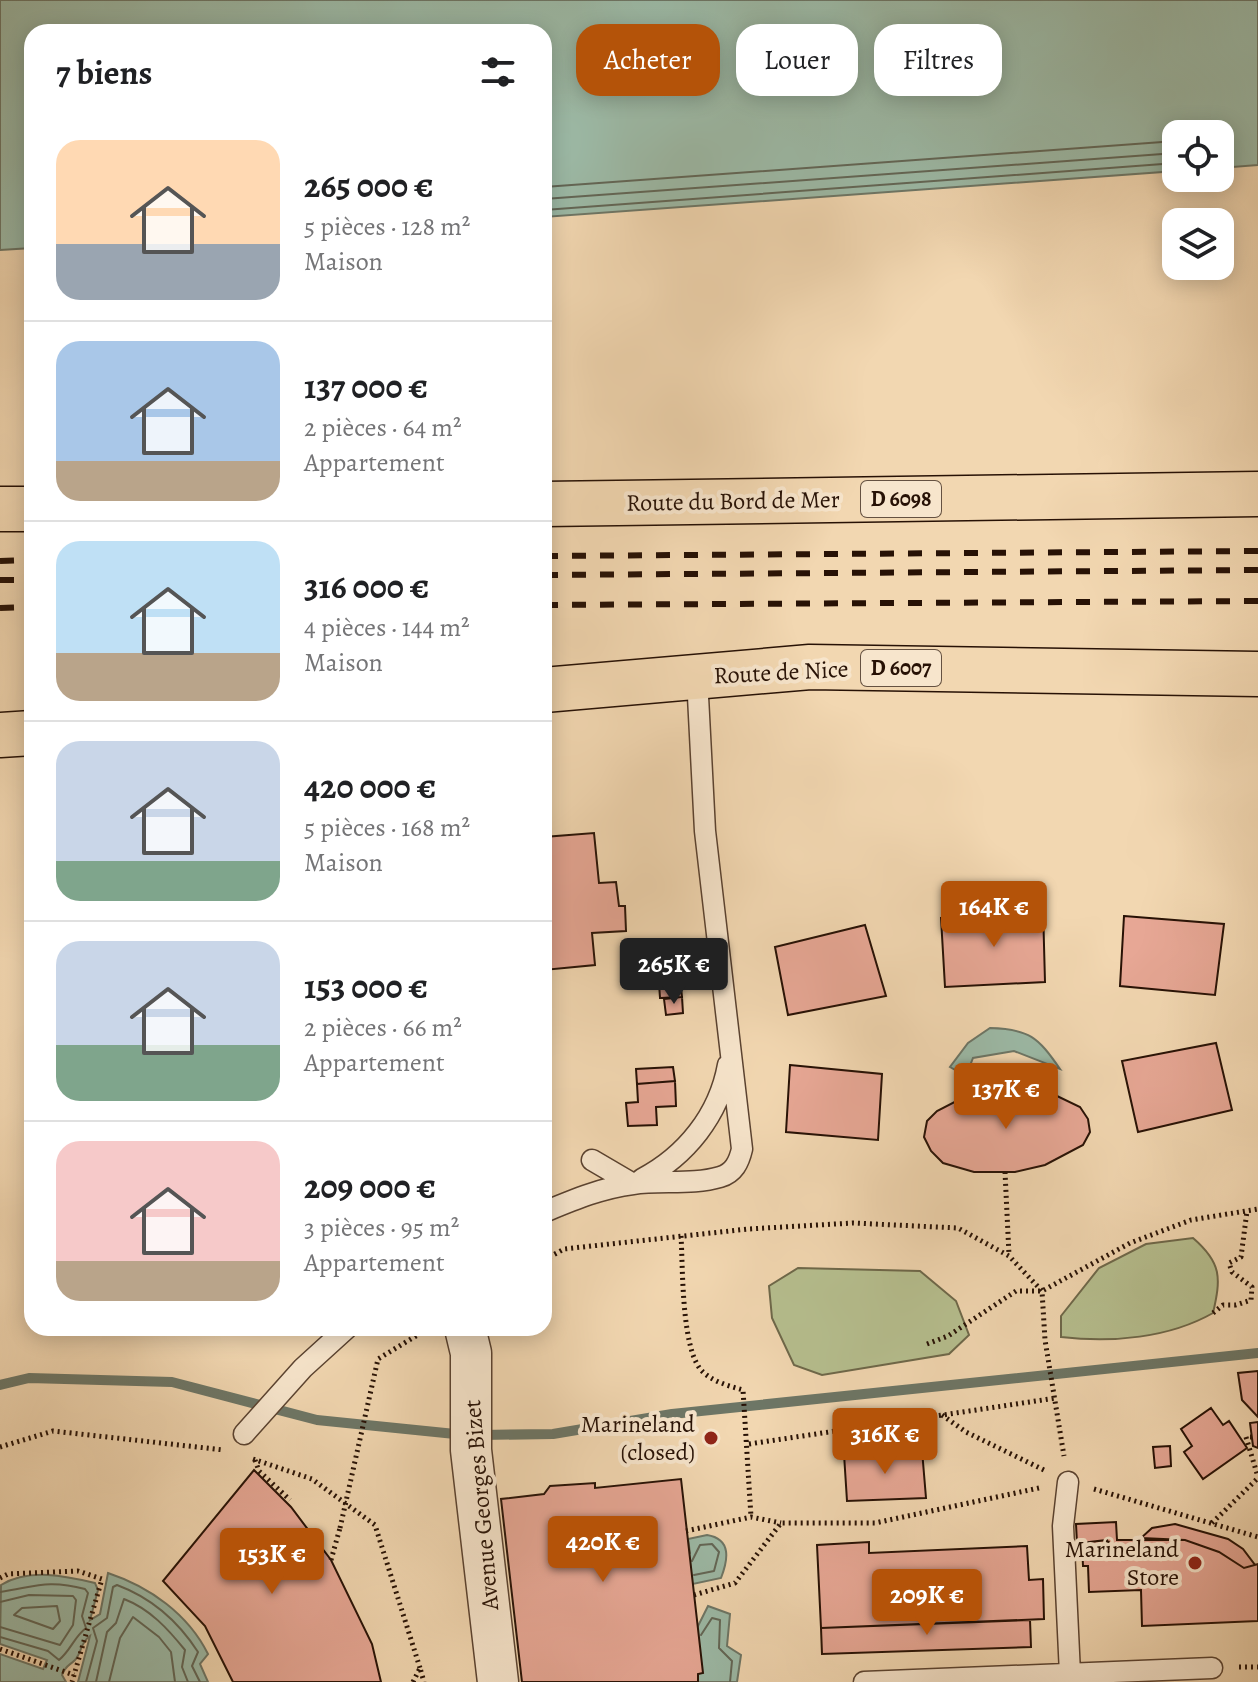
<!DOCTYPE html>
<html lang="fr">
<meta charset="utf-8">
<style>
body{margin:0;font-family:Alegreya,serif;background:#f2f2f2;color:#202124;height:100vh;display:flex;flex-direction:column;font-size:30px;white-space:nowrap}
*{box-sizing:border-box;margin:0}
p{font-size:26px;color:#757577}
.icon{flex:none;width:44px;height:44px;fill:none;stroke:currentColor;stroke-width:2;stroke-linecap:round;stroke-linejoin:round}
.map{position:relative;flex:1;overflow:hidden}
.panel{position:absolute;left:24px;top:24px;width:528px;height:1312px;display:flex;flex-direction:column;background:#fff;border-radius:24px;box-shadow:0 4px 20px #0003}
.panel>*{flex:none}
.top-card{position:absolute;left:576px;top:24px;width:562px;height:72px;display:flex;gap:16px}
.buttons{position:absolute;left:1162px;top:120px;display:grid;gap:16px}
.buttons a{display:grid;place-items:center;width:72px;height:72px;border-radius:16px;background:#fff;box-shadow:0 4px 20px #0003;font-size:40px}
.price{position:absolute;translate:-50% -68px;padding:0 18px;border-radius:8px;background:#b45309;color:#fff;font-size:26px;line-height:52px;filter:drop-shadow(0 2px 4px #0008)}
.price::after{content:'';position:absolute;left:50%;top:48px;width:24px;height:18px;margin-left:-12px;background:inherit;clip-path:polygon(0 0,100% 0,50% 100%)}
.price.selected{background:#222;color:#fff}
ul{padding:0;list-style:none}
li{display:flex;align-items:center;gap:24px;height:200px;padding:0 32px}
li+li{border-top:2px solid #e0e0e0}
li span{display:grid;place-items:center;flex:none;width:224px;height:160px;border-radius:24px;color:#555}
li>.icon{margin-inline-start:auto}
span .icon{width:96px;height:96px;fill:#fffc;stroke-width:1}
li b{font-size:34px}
h2{display:flex;justify-content:space-between;align-items:center;height:96px;padding:0 32px;font-size:34px}
.pill{padding:0 28px;border-radius:24px;background:#fff;box-shadow:0 4px 20px #0003;font-size:28px;line-height:72px}
.pill.selected{background:#b45309;color:#fff}
.map>svg:first-child{display:block}
.green{fill:#b6bf8f;stroke:#6e684a;stroke-width:2}
.water{fill:#9cbaa7;stroke:#6d7666;stroke-width:2}
.lines{fill:none;stroke-linecap:round;stroke-linejoin:round}
.shore{stroke:#626656;stroke-width:2}
.stream{stroke:#6d7666;stroke-width:10}
.building{fill:#e7a795;stroke:#271105;stroke-width:2}
.service-casing{stroke:#5a4230;stroke-width:23}
.minor-casing{stroke:#5a4230;stroke-width:43}
.primary-casing{stroke:#271105;stroke-width:47}
.path{stroke:#271105;stroke-width:5;stroke-dasharray:2 4;stroke-linecap:butt}
.service{stroke:#f7e5cc;stroke-width:20}
.minor{stroke:#f7e5cc;stroke-width:40}
.primary{stroke:#f2d7b1;stroke-width:44}
.rail{stroke:#271105;stroke-width:6;stroke-dasharray:14 14;stroke-linecap:butt}
.path-bridge{stroke:#271105;stroke-width:5;stroke-dasharray:2 4;stroke-linecap:butt}
.poi-dot{fill:#8f2418;stroke:#f7e5cc;stroke-width:3}
.labels{text-anchor:middle;dominant-baseline:central;stroke-width:8;stroke-linejoin:round;paint-order:stroke}
.shield{fill:#f7e5cc;stroke:#655141;stroke-width:2}
.shield-label{font-size:22px;font-weight:bold;fill:#271105}
.street-label{font-size:24px;fill:#271105;stroke:#f7e5cc}
.poi-label{font-size:24px;fill:#271105;stroke:#f7e5cc;text-anchor:end}
</style>
<div class="map">
<svg width="1258" height="1682" viewBox="0 0 1258 1682">
<rect width="100%" height="100%" fill="#f2d7b1"/>
<filter id="stains"><feTurbulence type="fractalNoise" baseFrequency=".0025" numOctaves="4"/><feColorMatrix values="0 0 0 0 .2 0 0 0 0 .09 0 0 0 0 .02 0 0 0 .5 -.17"/></filter>
<radialGradient id="worn" r=".72"><stop offset=".6" stop-color="#630" stop-opacity="0"/><stop offset="1" stop-color="#630" stop-opacity=".3"/></radialGradient>
<path class="green" d="M1193 1238C1222 1263 1221 1278 1213 1313 1169 1338 1112 1343 1061 1337V1316L1099 1268 1146 1244Z
M798 1268 920 1271 956 1301 969 1335 949 1354 822 1375 794 1365 772 1318 769 1286Z"/>
<path class="water" d="M0 0H1258V165L1220 168V134H1176V171L544 217V32H32V248L0 250Z
M990 1028C1029 1029 1038 1037 1060 1069L1014 1051 973 1058 966 1076 950 1067 968 1043Z
M707 1535C732 1539 728 1560 721 1578L693 1584 677 1560 690 1553 688 1539Z
M108 1573C150 1587 188 1614 208 1654L200 1664 208 1682H78L90 1636C80 1643 82 1652 75 1660 69 1666 66 1665 62 1675L66 1682H0V1654L43 1669 47 1660 0 1644 1 1585C29 1568 66 1576 95 1583L98 1590 90 1620 100 1614Z
M708 1606 730 1614 727 1646 741 1655 737 1682H698L697 1628Z"/>
<g class="lines">
<path class="shore" d="M544 187 1176 141
M544 199 1176 153
M544 210 1176 163
M692 1561 700 1545 712 1544 719 1552 714 1571 694 1575
M0 1592C35 1587 47 1579 85 1589L88 1593 82 1616 86 1628C74 1637 71 1650 59 1660L48 1651 0 1637
M0 1602 29 1595 73 1596 76 1600 73 1625 60 1645 0 1627
M57 1606 60 1621 53 1629 14 1615 22 1608Z
M701 1635 712 1618 720 1620 719 1648 732 1661 730 1682
M86 1682 97 1641 93 1628 107 1618 113 1587 117 1585C152 1598 178 1621 198 1652L192 1666 200 1682
M96 1682 107 1632 116 1623 124 1599C150 1609 168 1629 185 1650L182 1667 188 1682
M109 1682 120 1638 133 1617 159 1637 171 1652 175 1682"/>
<path class="stream" d="M0 1385 29 1378 172 1382 317 1420 465 1435
M481 1435 553 1434 672 1414 1258 1353"/>
</g>
<path class="building" d="M594 833 599 883 616 882 619 906H625L626 931 592 933 595 965 544 970V837Z
M1043 908 1045 982 945 987 941 918Z
M1124 916 1224 924 1215 995 1120 986Z
M865 925 886 996 788 1015 775 947Z
M679 966 682 997 660 998 658 968Z
M682 997 683 1013 666 1015 664 999Z
M1216 1043 1232 1110 1138 1132 1122 1061Z
M790 1065 882 1074 878 1140 786 1132Z
M673 1067 675 1081 637 1084 636 1069Z
M675 1081 676 1106 656 1107 657 1125 628 1126 626 1103 638 1102 637 1084Z
M1013 1088 1055 1095 1080 1107 1088 1119 1090 1132 1083 1145 1045 1165 1015 1172H974L943 1163 931 1151 924 1137 927 1121 937 1111 972 1093Z
M1258 1371V1417L1242 1400 1238 1373Z
M1211 1408 1223 1425 1229 1421 1247 1448 1203 1479 1184 1452 1192 1446 1181 1429Z
M1258 1422V1448L1253 1446 1250 1423Z
M1170 1446 1171 1466 1155 1468 1153 1447Z
M922 1450 926 1498 847 1501 844 1454Z
M254 1470 291 1507 331 1560 372 1644 381 1682H233L205 1626 163 1581Z
M681 1479 703 1673 698 1674V1682H522L501 1499 544 1494 550 1486 595 1483V1488Z
M1116 1522 1117 1540H1185L1219 1552 1244 1568 1258 1564V1621L1142 1626 1141 1590 1089 1592 1088 1566H1083L1082 1543H1077L1076 1524Z
M1175 1524 1228 1539 1243 1549 1255 1565 1244 1568 1219 1552 1185 1540 1141 1538 1152 1528Z
M1107 1540V1552L1083 1555 1082 1543Z
M869 1542V1553L1027 1546 1029 1580 1043 1579 1044 1619 821 1628 817 1545Z
M1030 1620 1031 1647 822 1654 821 1628Z"/>
<g class="lines">
<g class="service-casing">
<path id="service" d="M592 1160 633 1184
M642 1179C686 1156 719 1115 728 1065
M544 1212C573 1200 601 1188 633 1184 661 1180 693 1185 720 1177 734 1173 739 1162 742 1149L705 831 697 677
M244 1434 303 1368 347 1328
M1068 1482 1063 1526 1070 1674
M864 1682 1212 1668"/>
</g>
<g class="minor-casing">
<path id="minor" d="M465 1328 471 1353V1450L498 1682"/>
</g>
<g class="primary-casing">
<path id="primary" d="M544 504 1258 494
M0 509H32
M544 690 810 667 1258 674
M0 735 32 733"/>
</g>
<path class="path" d="M1005 1172 1009 1255
M681 1236C683 1267 681 1352 703 1372 714 1382 729 1386 743 1390L751 1517
M544 1260 564 1249 748 1229 853 1223 958 1228 1009 1256 1042 1291 1045 1340 1064 1456
M1213 1313 1223 1305H1236L1251 1300 1252 1287 1232 1272 1229 1263 1241 1257 1247 1211
M927 1344 948 1336 1016 1291H1042L1130 1243 1191 1220 1258 1209
M942 1415 966 1432 1044 1470
M1252 1437H1246L1258 1477
M749 1444 1056 1398
M0 1447 53 1431 224 1450
M253 1459 312 1479 375 1525 420 1668
M255 1460 259 1471 290 1500
M1094 1489 1258 1537
M1212 1523 1258 1478
M686 1531 751 1517 781 1523
M331 1560 340 1528
M0 1578 8 1574 78 1571 102 1579 72 1682
M694 1595 735 1583 781 1523H875L1039 1488
M0 1649 74 1675
M1239 1667H1258
M413 1682 420 1668 424 1682"/>
<use href="#service" class="service"/>
<use href="#minor" class="minor"/>
<use href="#primary" class="primary"/>
<path class="rail" d="M544 556 1258 551
M0 561 32 560
M544 575 1258 570
M0 580H32
M544 605 1258 601
M0 608 32 607"/>
<path class="path-bridge" d="M340 1528 378 1359 429 1328"/>
</g>
<g class="poi-dot">
<circle cx="711" cy="1438" r="8"/>
<circle cx="1195" cy="1563" r="8"/>
</g>
<g class="labels">
<g class="shield">
<rect x="861" y="481" width="80" height="36" rx="6"/>
<rect x="861" y="650" width="80" height="36" rx="6"/>
</g>
<g class="shield-label">
<text x="901" y="499">D 6098</text>
<text x="901" y="668">D 6007</text>
</g>
<g class="street-label">
<text transform="translate(733 501) rotate(-1)">Route du Bord de Mer</text>
<text transform="translate(781 672) rotate(-3)">Route de Nice</text>
<text transform="translate(481 1505) rotate(-95)">Avenue Georges Bizet</text>
</g>
<g class="poi-label">
<text x="695" y="1424">Marineland<tspan x="695" dy="28">(closed)</tspan></text>
<text x="1179" y="1549">Marineland<tspan x="1179" dy="28">Store</tspan></text>
</g>
</g>
<rect width="100%" height="100%" filter="url(#stains)"/>
<rect width="100%" height="100%" fill="url(#worn)"/>
</svg>
<div class="buttons">
<a><svg class="icon" aria-label="locate" viewBox="0 0 24 24"><circle cx="12" cy="12" r="6"/><path d="M12 2v4M12 18v4M2 12h4M18 12h4"/></svg></a>
<a><svg class="icon" aria-label="layers" viewBox="0 0 24 24"><path d="M12 4l9 5-9 5-9-5zM3 14l9 5 9-5"/></svg></a>
</div>
<b class="price" style="left:994px;top:949px">164K €</b>
<b class="price selected" style="left:674px;top:1006px">265K €</b>
<b class="price" style="left:1006px;top:1131px">137K €</b>
<b class="price" style="left:885px;top:1476px">316K €</b>
<b class="price" style="left:603px;top:1584px">420K €</b>
<b class="price" style="left:272px;top:1596px">153K €</b>
<b class="price" style="left:927px;top:1637px">209K €</b>
<div class="top-card">
<a class="pill selected">Acheter</a>
<a class="pill">Louer</a>
<a class="pill">Filtres</a>
</div>
<section class="panel">
<h2>7 biens<svg class="icon" aria-label="filters" viewBox="0 0 24 24"><path d="M4 7h16M4 17h16"/><circle cx="9" cy="7" r="2"/><circle cx="15" cy="17" r="2"/></svg></h2>
<ul>
<li><span style="background:linear-gradient(#ffd9b3 65%,#9aa5b1 0)"><svg class="icon" aria-label="home" viewBox="0 0 24 24"><path d="M3 11l9-7 9 7M6 9v11h12V9"/></svg></span><div><b>265 000 €</b><p>5 pièces · 128 m²</p><p>Maison</p></div></li>
<li><span style="background:linear-gradient(#a9c7e8 75%,#b9a48a 0)"><svg class="icon" aria-label="home" viewBox="0 0 24 24"><path d="M3 11l9-7 9 7M6 9v11h12V9"/></svg></span><div><b>137 000 €</b><p>2 pièces · 64 m²</p><p>Appartement</p></div></li>
<li><span style="background:linear-gradient(#bfe0f5 70%,#b9a48a 0)"><svg class="icon" aria-label="home" viewBox="0 0 24 24"><path d="M3 11l9-7 9 7M6 9v11h12V9"/></svg></span><div><b>316 000 €</b><p>4 pièces · 144 m²</p><p>Maison</p></div></li>
<li><span style="background:linear-gradient(#c9d6e8 75%,#7fa58c 0)"><svg class="icon" aria-label="home" viewBox="0 0 24 24"><path d="M3 11l9-7 9 7M6 9v11h12V9"/></svg></span><div><b>420 000 €</b><p>5 pièces · 168 m²</p><p>Maison</p></div></li>
<li><span style="background:linear-gradient(#c9d6e8 65%,#7fa58c 0)"><svg class="icon" aria-label="home" viewBox="0 0 24 24"><path d="M3 11l9-7 9 7M6 9v11h12V9"/></svg></span><div><b>153 000 €</b><p>2 pièces · 66 m²</p><p>Appartement</p></div></li>
<li><span style="background:linear-gradient(#f6c9c9 75%,#b9a48a 0)"><svg class="icon" aria-label="home" viewBox="0 0 24 24"><path d="M3 11l9-7 9 7M6 9v11h12V9"/></svg></span><div><b>209 000 €</b><p>3 pièces · 95 m²</p><p>Appartement</p></div></li>
</ul>
</section>
</div>
